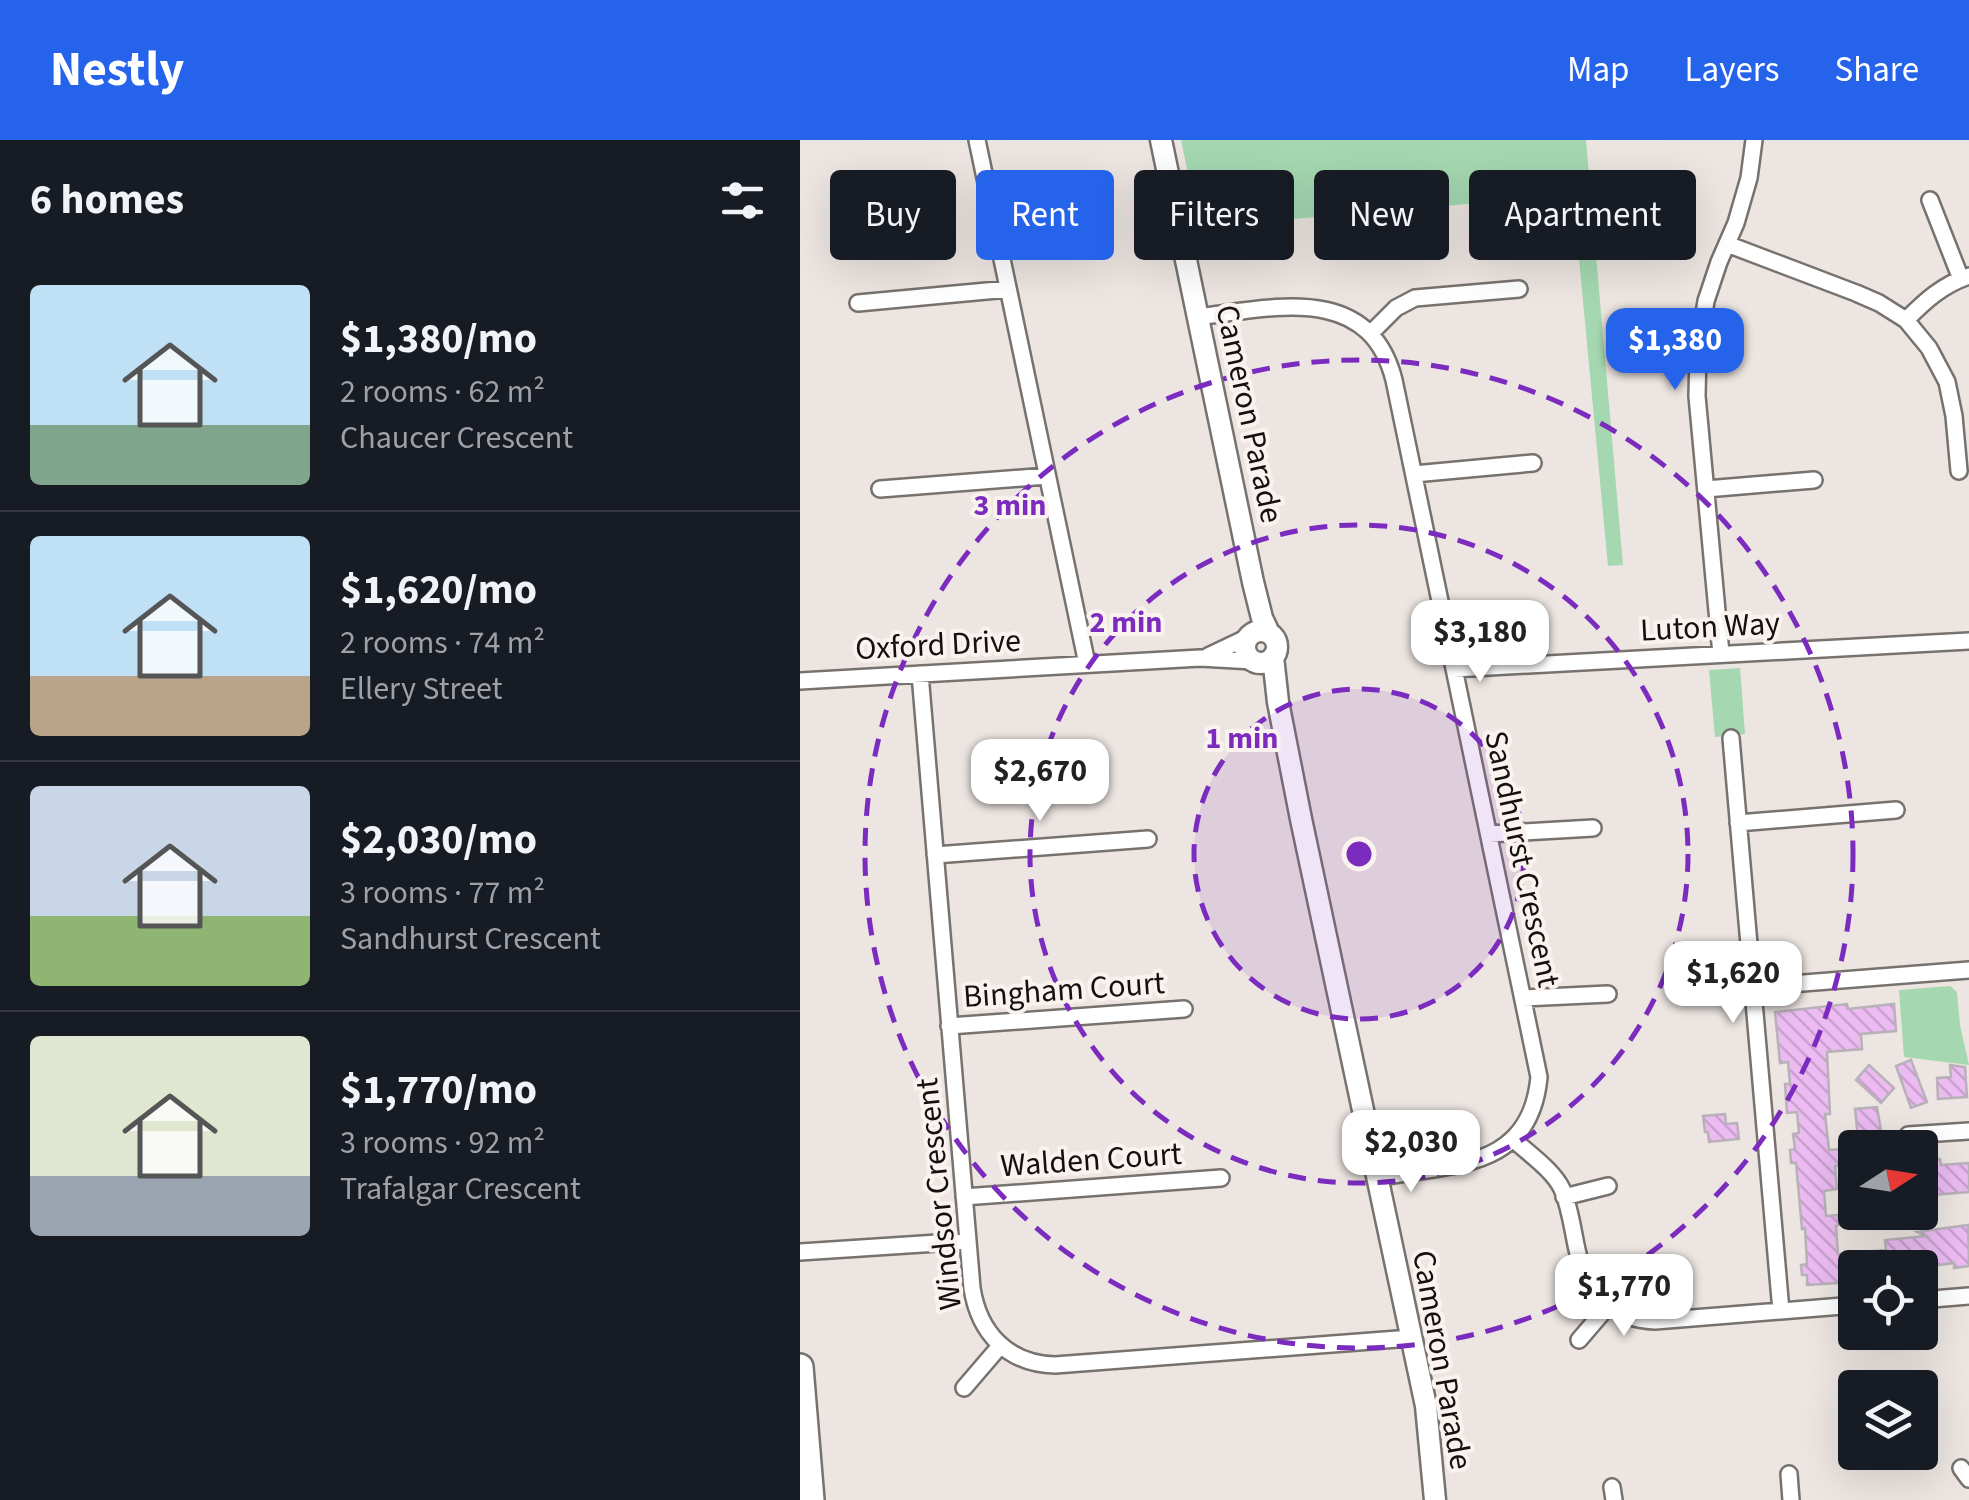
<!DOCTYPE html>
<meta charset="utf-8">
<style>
body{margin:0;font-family:"Source Sans 3",sans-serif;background:#242831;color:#f1f3f6;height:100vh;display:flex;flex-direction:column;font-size:38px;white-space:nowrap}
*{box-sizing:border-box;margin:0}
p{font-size:32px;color:#9ea1a6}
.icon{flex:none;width:55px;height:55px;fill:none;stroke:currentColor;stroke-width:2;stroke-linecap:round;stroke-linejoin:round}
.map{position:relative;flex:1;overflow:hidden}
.drawer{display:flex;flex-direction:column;background:#171b24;width:800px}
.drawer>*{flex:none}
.top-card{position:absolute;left:30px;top:30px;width:950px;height:90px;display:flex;gap:20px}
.needle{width:65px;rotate:78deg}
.tools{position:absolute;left:1038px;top:990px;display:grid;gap:20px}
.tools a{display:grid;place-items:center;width:100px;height:100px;border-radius:10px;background:#171b24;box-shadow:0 10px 40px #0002;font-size:50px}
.price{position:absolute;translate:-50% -85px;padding:0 22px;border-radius:20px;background:#fff;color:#222;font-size:32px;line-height:65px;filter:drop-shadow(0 2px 5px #0008)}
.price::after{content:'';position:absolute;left:50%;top:60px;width:30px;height:22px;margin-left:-15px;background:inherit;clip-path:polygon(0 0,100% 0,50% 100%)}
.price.on{background:#2563eb;color:#fff}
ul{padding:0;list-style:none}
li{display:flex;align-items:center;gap:30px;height:250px;padding:0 30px}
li+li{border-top:2px solid #363941}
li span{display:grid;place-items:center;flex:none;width:280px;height:200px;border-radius:10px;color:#555}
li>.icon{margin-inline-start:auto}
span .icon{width:120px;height:120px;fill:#fffc;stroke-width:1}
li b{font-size:42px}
h2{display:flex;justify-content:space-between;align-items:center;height:120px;padding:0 30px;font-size:42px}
.pill{padding:0 35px;border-radius:10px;background:#171b24;box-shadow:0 10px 40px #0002;font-size:35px;line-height:90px}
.pill.on{background:#2563eb;color:#fff}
header{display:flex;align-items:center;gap:60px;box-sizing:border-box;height:140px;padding:0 50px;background:#2563eb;color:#fff}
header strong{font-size:48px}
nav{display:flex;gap:55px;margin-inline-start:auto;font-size:35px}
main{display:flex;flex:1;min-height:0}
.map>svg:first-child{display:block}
.park{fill:#a5d8b1}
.building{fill:url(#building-back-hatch);stroke:#b7b2b8;stroke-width:2.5}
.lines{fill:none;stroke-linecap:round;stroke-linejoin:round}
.minor-casing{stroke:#78726e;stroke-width:20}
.tertiary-casing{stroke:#78726e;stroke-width:25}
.primary-casing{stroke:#78726e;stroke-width:30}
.minor{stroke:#fff;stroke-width:15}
.tertiary{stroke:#fff;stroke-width:20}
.primary{stroke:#fff;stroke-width:25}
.ring{fill:none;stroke:#7b2cbf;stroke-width:5;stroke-dasharray:18 12}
.labels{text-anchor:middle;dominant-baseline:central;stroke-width:8;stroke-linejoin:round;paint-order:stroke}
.street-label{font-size:32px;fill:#13100f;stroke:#faf2ee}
.centre{fill:#7b2cbf;stroke:#faf2ee;stroke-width:5}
.ring-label{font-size:30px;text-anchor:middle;font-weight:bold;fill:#7b2cbf;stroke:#faf2ee;stroke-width:8;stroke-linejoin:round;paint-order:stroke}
</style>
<header>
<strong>Nestly</strong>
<nav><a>Map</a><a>Layers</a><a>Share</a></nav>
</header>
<main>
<section class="drawer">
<h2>6 homes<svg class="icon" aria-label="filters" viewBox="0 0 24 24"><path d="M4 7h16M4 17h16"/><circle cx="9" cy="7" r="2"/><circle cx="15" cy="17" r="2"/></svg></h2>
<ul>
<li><span style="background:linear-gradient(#bfe0f5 70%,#7fa58c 0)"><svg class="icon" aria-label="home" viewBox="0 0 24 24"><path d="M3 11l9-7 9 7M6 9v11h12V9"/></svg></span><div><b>$1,380/mo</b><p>2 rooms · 62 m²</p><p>Chaucer Crescent</p></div></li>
<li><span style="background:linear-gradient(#bfe0f5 70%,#b9a48a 0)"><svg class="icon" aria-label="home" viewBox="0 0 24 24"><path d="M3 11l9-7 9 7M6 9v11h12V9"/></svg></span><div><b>$1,620/mo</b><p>2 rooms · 74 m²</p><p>Ellery Street</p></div></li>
<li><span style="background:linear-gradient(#c9d6e8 65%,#8fb573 0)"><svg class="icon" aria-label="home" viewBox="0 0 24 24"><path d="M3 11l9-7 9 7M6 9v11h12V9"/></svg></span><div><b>$2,030/mo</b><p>3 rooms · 77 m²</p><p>Sandhurst Crescent</p></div></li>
<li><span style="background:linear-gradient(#dfe7d0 70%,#9aa5b1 0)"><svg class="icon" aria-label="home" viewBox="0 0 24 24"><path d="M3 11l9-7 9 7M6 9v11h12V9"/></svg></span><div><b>$1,770/mo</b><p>3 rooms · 92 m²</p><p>Trafalgar Crescent</p></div></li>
</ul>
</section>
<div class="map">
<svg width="1169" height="1360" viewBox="0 0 1169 1360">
<defs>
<pattern id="building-back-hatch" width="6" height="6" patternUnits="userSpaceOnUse" patternTransform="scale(2.5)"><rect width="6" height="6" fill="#ebbbf2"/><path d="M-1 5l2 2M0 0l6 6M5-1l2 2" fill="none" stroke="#c9a0ce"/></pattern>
</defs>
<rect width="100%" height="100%" fill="#ece5e1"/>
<path class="park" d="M381 0H786L823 425 808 426 773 55 399 87Z
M940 528 945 594 915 597 909 530Z
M1150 846 1157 852 1160 885 1169 925 1104 917 1099 850Z"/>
<path class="building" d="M1047 864 1048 869 1094 864 1096 891 1061 894 1062 909 1027 912 1030 974H1025L1029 1010 1055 1008V1024L1035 1026 1037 1049 1024 1051 1026 1076 1038 1075 1039 1085 1036 1086 1038 1114 1086 1110 1085 1100 1126 1096 1117 1092 1168 1085 1169 1126 1154 1128V1123L1117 1128H1055V1142L1007 1145V1135H1002L1001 1125 1007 1124 1005 1088 1002 1089 996 1023H991L990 1010 995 1009 993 994 999 993 997 972 987 973 985 944H990L988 922 980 923 975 872Z
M1111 920 1127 962 1111 968 1096 926Z
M1069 925 1094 948 1081 963 1056 940Z
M1150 925 1165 927 1167 957 1138 959 1137 938 1151 937Z
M1077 967 1084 1008H1059L1055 969Z
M925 974 926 984 937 983 939 999 909 1002 908 992H905L903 976Z
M1129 1019H1140L1141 1025 1169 1023V1052L1133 1055 1134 1060 1120 1061V1034L1130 1033Z"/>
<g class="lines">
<g class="minor-casing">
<path id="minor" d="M177 0 287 524
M1130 60 1161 139
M927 104 1056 153 1079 163 1106 180 1129 208 1147 242 1154 276 1159 331
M58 163 208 149
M398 177C472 168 569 142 594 240L739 937C730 1033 648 1023 578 1038
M1106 180C1125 161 1142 145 1169 136
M570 194 596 168 615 158 719 149
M614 334 733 323
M80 349 247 336
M906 349 1014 340
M921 514 897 256 898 212 906 161 919 122 936 83 949 38 954 0
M408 516 448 497
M654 529 1169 501
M120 534 172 1148C179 1193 208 1224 255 1225L611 1198
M0 541 400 518 453 521
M931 598 981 1171
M938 683 1096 670
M689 694 793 688
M135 715 348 699
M952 847 1169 830
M723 858 808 854
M149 886 384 869
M1108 995 1169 991
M713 999C729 1014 753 1030 762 1049 779 1088 770 1132 805 1162 820 1175 835 1180 855 1181L1055 1165
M164 1057 421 1038
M764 1057 808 1046
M0 1112 168 1101
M1120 1160 1169 1156
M779 1200 809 1165
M164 1248 200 1206
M1161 1328 1169 1339
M989 1334 991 1360
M812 1347 814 1360"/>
</g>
<g class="tertiary-casing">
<path id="tertiary" d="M361 0 453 442 462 478 469 493
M445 507a16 16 0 1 1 32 0a16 16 0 1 1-32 0Z
M473 517 478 562 501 679 626 1266 635 1360"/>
</g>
<g class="primary-casing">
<path id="primary" d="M0 1227 11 1360"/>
</g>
<use href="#minor" class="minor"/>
<use href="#tertiary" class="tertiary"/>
<use href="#primary" class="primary"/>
</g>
<circle cx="559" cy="714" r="165" fill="#7b2cbf" fill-opacity=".12"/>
<g class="ring">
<circle cx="559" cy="714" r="165"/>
<circle cx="559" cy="714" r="329"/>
<circle cx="559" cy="714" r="494"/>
</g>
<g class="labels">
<g class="street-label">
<text transform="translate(449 274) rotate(78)">Cameron Parade</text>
<text transform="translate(910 487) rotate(-3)">Luton Way</text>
<text transform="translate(138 505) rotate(-3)">Oxford Drive</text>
<text transform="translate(722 719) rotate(78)">Sandhurst Crescent</text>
<text transform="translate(264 850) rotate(-4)">Bingham Court</text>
<text transform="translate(291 1020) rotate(-4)">Walden Court</text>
<text transform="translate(139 1054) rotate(-96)">Windsor Crescent</text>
<text transform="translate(642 1220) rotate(80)">Cameron Parade</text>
</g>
</g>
<circle cx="559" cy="714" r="15" class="centre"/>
<g class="ring-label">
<text x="210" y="375">3 min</text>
<text x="326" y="492">2 min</text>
<text x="442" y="608">1 min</text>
</g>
</svg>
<div class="tools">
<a><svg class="needle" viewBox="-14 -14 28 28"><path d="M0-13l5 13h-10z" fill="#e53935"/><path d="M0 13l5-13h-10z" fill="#9ea1a6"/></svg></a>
<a><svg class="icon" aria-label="locate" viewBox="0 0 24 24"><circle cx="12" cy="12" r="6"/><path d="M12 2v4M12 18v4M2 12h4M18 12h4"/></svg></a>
<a><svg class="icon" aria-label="layers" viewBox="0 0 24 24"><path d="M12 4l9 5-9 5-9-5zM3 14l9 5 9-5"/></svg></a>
</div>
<b class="price on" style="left:875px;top:253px">$1,380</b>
<b class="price" style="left:680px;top:545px">$3,180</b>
<b class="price" style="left:240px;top:684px">$2,670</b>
<b class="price" style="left:933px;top:886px">$1,620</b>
<b class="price" style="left:611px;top:1055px">$2,030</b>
<b class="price" style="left:824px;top:1199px">$1,770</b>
<div class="top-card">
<a class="pill">Buy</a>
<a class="pill on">Rent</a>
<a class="pill">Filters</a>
<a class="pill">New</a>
<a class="pill">Apartment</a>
</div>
</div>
</main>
